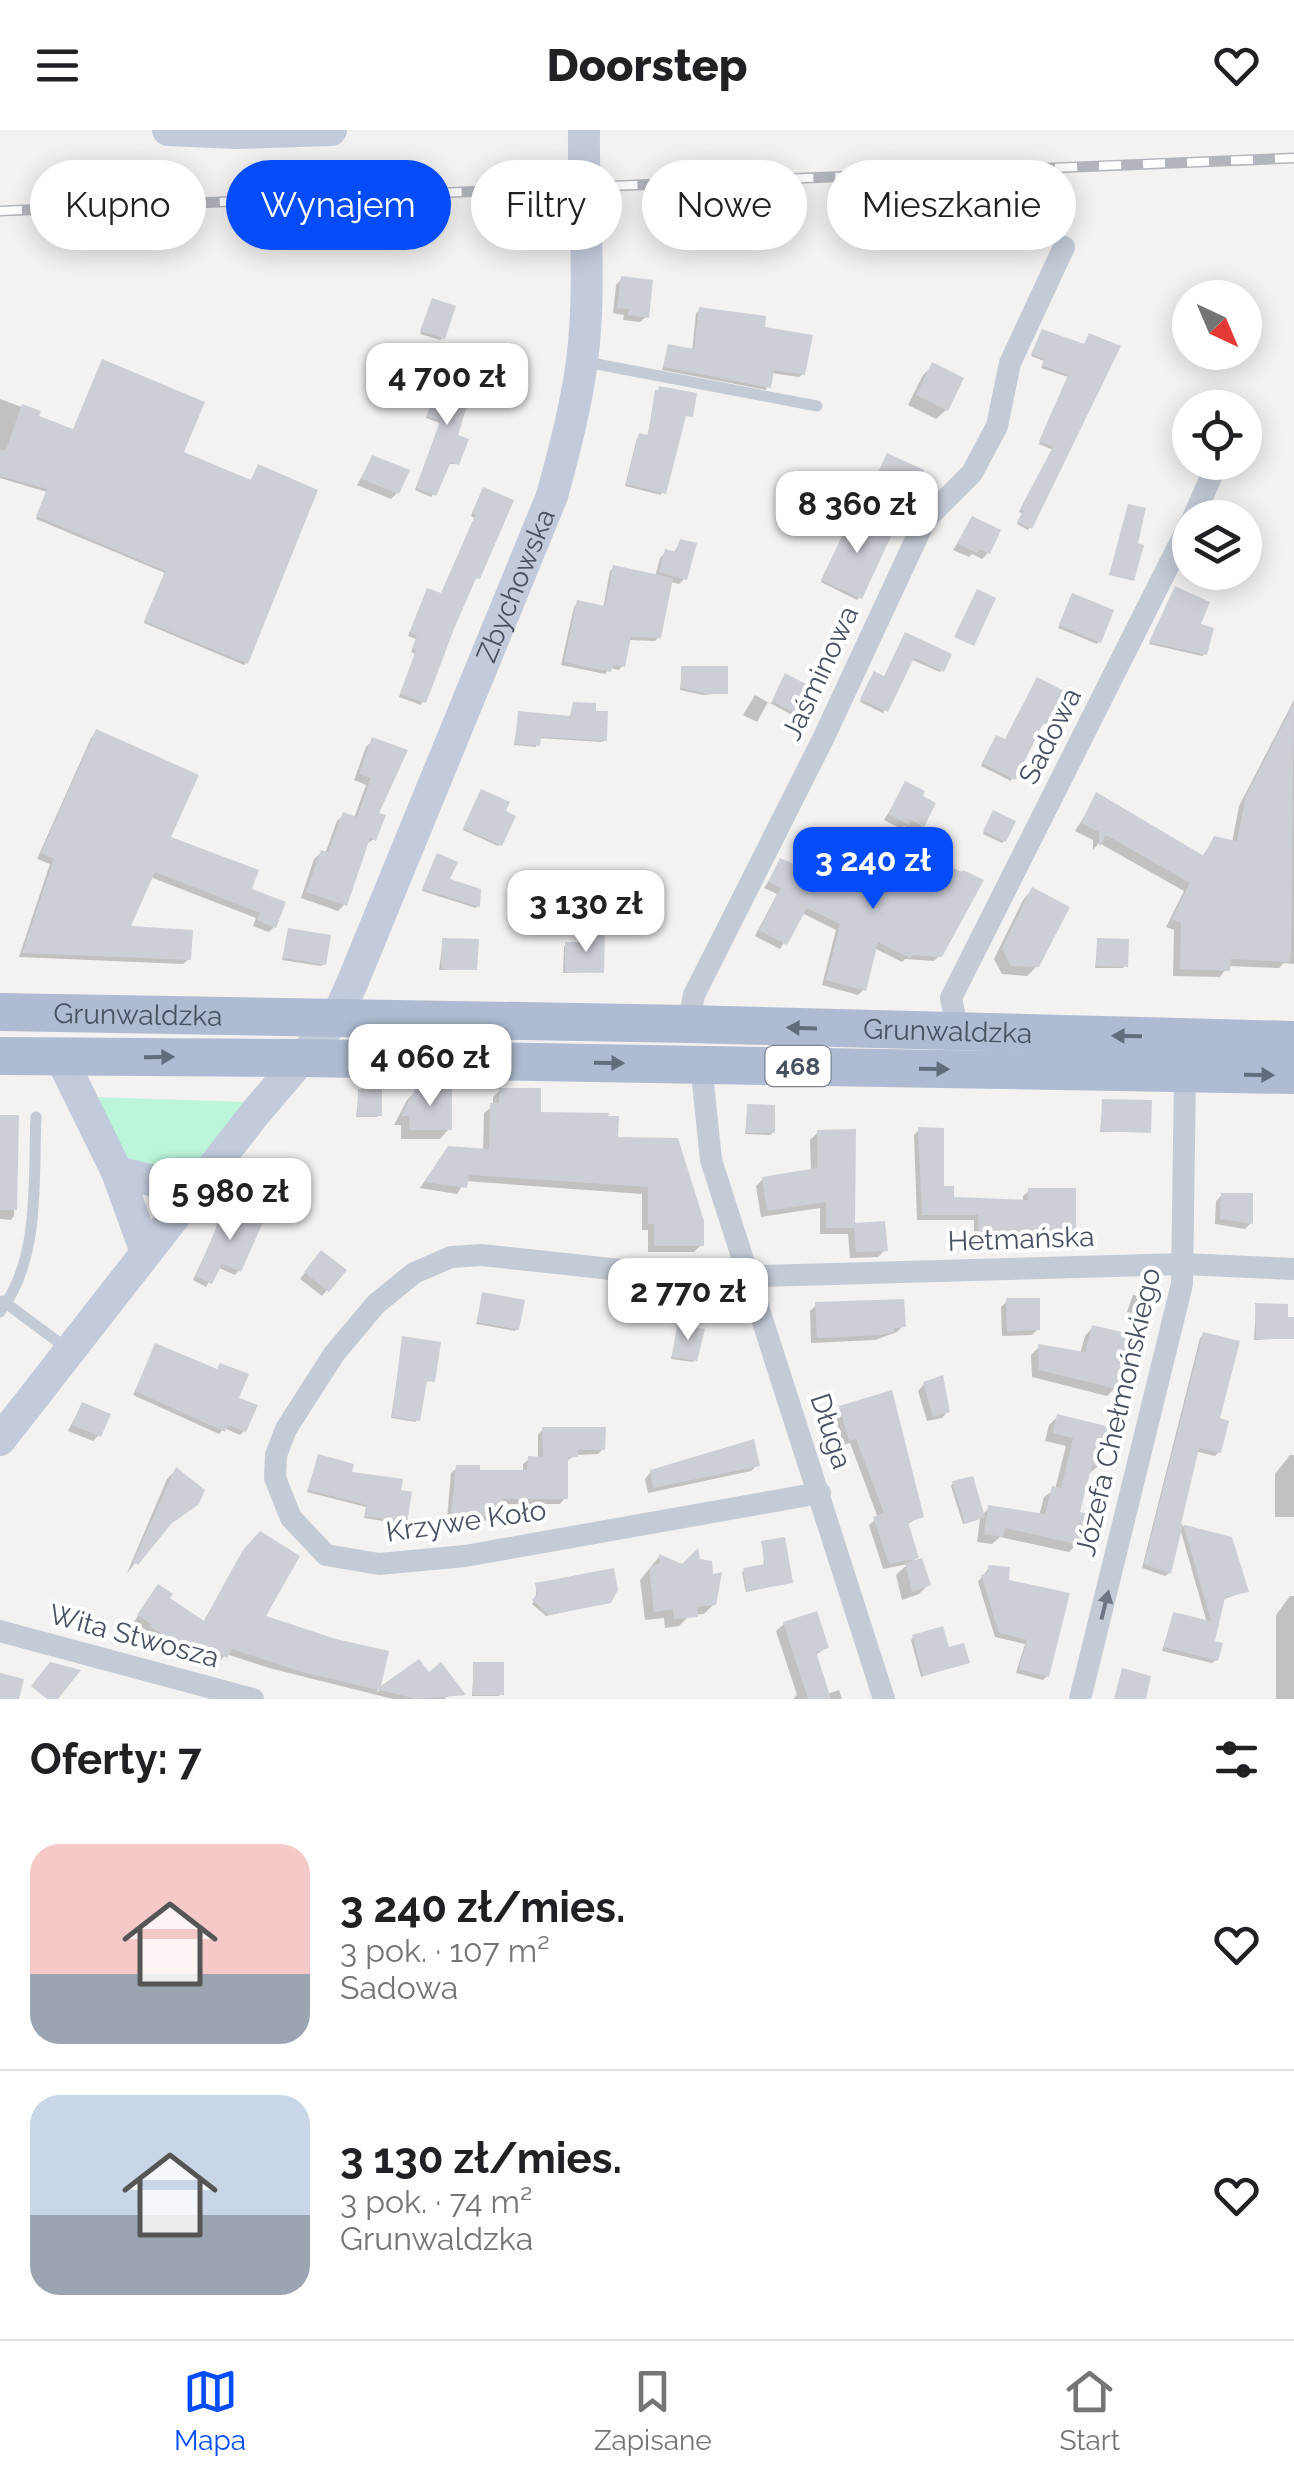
<!DOCTYPE html>
<html lang="pl">
<meta charset="utf-8">
<style>
body{margin:0;font-family:Raleway,sans-serif;background:#f6f6f6;color:#202124;height:100vh;display:flex;flex-direction:column;font-size:38px;white-space:nowrap}
*{box-sizing:border-box;margin:0}
p{font-size:32px;color:#757577}
.icon{flex:none;width:55px;height:55px;fill:none;stroke:currentColor;stroke-width:2;stroke-linecap:round;stroke-linejoin:round}
.map{position:relative;height:1569px;overflow:hidden}
.panel{display:flex;flex-direction:column;background:#fff;flex:1}
.panel>*{flex:none}
.hud{position:absolute;left:30px;top:30px;width:1235px;height:90px;display:flex;gap:20px}
.needle{width:65px;rotate:136deg}
.buttons{position:absolute;left:1172px;top:150px;display:grid;gap:20px}
.buttons a{display:grid;place-items:center;width:90px;height:90px;border-radius:50%;background:#fff;box-shadow:0 5px 25px #0003;font-size:50px}
.price{position:absolute;translate:-50% -85px;padding:0 22px;border-radius:20px;background:#fff;color:#222;font-size:32px;line-height:65px;filter:drop-shadow(0 2px 5px #0008)}
.price::after{content:'';position:absolute;left:50%;top:60px;width:30px;height:22px;margin-left:-15px;background:inherit;clip-path:polygon(0 0,100% 0,50% 100%)}
.price.on{background:#054cf9;color:#fff}
ul{padding:0;list-style:none}
li{display:flex;align-items:center;gap:30px;height:250px;padding:0 30px}
li+li{border-top:2px solid #e0e0e0}
li span{display:grid;place-items:center;flex:none;width:280px;height:200px;border-radius:30px;color:#555}
li>.icon{margin-inline-start:auto}
span .icon{width:120px;height:120px;fill:#fffc;stroke-width:1}
li b{font-size:42px}
h2{display:flex;justify-content:space-between;align-items:center;height:120px;padding:0 30px;font-size:42px}
.chip{padding:0 35px;border-radius:45px;background:#fff;box-shadow:0 5px 25px #0003;font-size:35px;line-height:90px}
.chip.on{background:#054cf9;color:#fff}
header{display:flex;justify-content:space-between;align-items:center;height:130px;padding:0 30px;background:#fff;font-size:45px;font-weight:800}
.menu{display:flex;justify-content:space-around;align-items:center;height:140px;border-top:2px solid #e0e0e0;background:#fff;font-size:28px;color:#757577}
.menu a{display:grid;justify-items:center;gap:5px}
.menu .on{color:#054cf9}
.map>svg:first-child{display:block}
.green{fill:#bcf5da}
.shadow{fill:#0003}
.building{fill:#cdcfd7}
.lines{fill:none;stroke-linecap:round;stroke-linejoin:round}
.lane{stroke:#c3cbd7;stroke-width:11}
.street{stroke:#c3cbd7;stroke-width:22}
.secondary{stroke:#c2cbdc;stroke-width:32}
.primary{stroke:#aebbd2;stroke-width:38}
.rail-casing{stroke:#b2b5bc;stroke-width:11}
.rail{stroke:#fff;stroke-width:8;stroke-dasharray:22;stroke-linecap:butt}
.oneway{fill:#616c7d}
.oneway2{fill:#6c7684}
.labels{text-anchor:middle;dominant-baseline:central;stroke-width:8;stroke-linejoin:round;paint-order:stroke}
.shield{fill:#fff;stroke:#7e8590;stroke-width:2.5}
.shield-label{font-size:25px;font-weight:bold;fill:#475161}
.street-label{font-size:28px;fill:#475161;stroke:#fff}
</style>
<header><svg class="icon" aria-label="menu" viewBox="0 0 24 24"><path d="M4 6h16M4 12h16M4 18h16"/></svg>Doorstep<svg class="icon" aria-label="heart" viewBox="0 0 24 24"><path d="M12 20l-8-8c-3-5 5-10 8-4 3-6 11-1 8 4z"/></svg></header>
<div class="map">
<svg width="1294" height="1569" viewBox="0 0 1294 1569">
<rect width="100%" height="100%" fill="#f4f1f1"/>
<path class="green" d="M94 967 246 972 190 1040 171 1045 123 1031Z"/>
<path class="shadow" d="M622 149 647 186 640 192 623 190 624 185 613 183 616 155Z
M432 171 443 208 440 210 420 204Z
M700 180 762 199 803 244 799 247 771 243 766 260 662 240 669 216 692 221 696 183Z
M1041 204 1084 217 1030 397 1028 400 1017 394 1022 383 1019 382 1053 320 1039 314 1068 247 1041 238 1044 231 1031 226Z
M933 235 946 280 936 289 908 275 923 245Z
M442 242 455 306 457 334H449L431 367 415 360 440 293 426 288Z
M656 262 690 285 683 287 661 365 625 356 637 308H647Z
M0 269 38 283 36 288 72 302 246 533 244 535 144 493 165 443 36 389 47 362 0 348Z
M372 328 397 363 391 369 357 355Z
M886 328 910 362 907 364 899 360 895 364 874 353Z
M481 363 478 448 473 450 421 575 399 567 415 524 411 522 416 509 408 506 425 464 428 461 440 466 474 388 471 386Z
M851 389 859 467 857 470 821 452Z
M973 389 988 423 982 429 972 424 969 427 953 420Z
M680 412 685 448 679 454 670 452 659 507 655 511 628 510 622 536 619 540 610 538 605 544 561 535 574 477 577 473 603 478 610 441 614 437 655 447 660 428 666 422 673 424Z
M1173 462 1198 496 1205 524 1202 526 1149 514Z
M1070 468 1099 511 1097 514 1058 498Z
M903 507 942 540 940 542 910 529 883 583 860 572 872 546 884 549Z
M682 538 726 563 703 565 680 560Z
M783 548 796 584 794 586 768 572 757 592 743 585 755 565 771 574Z
M1035 552 1049 594 1040 593 1011 651 981 636 994 610 1004 612Z
M1294 570V834L1284 833 1279 838 1228 836 1220 847 1173 846 1174 800 1166 797 1184 761 1099 713 1093 720V710L1075 701 1097 666 1202 727 1214 709 1232 713 1239 676Z
M574 575 605 610 602 612 538 608 536 617 514 615 519 584 569 589Z
M97 602 168 709 248 761 274 797 269 802 253 796 256 788 150 747 127 798 189 829 183 834 19 827 50 734 37 729 91 608Z
M373 610 374 709 365 715 345 774 338 781 301 768 314 729 321 723 325 724 337 691 344 685 354 688 366 655 354 650 366 617Z
M906 654 922 696 916 702 904 696 901 699 884 690Z
M479 664 500 714 498 716 463 700Z
M992 685 1004 711 1002 713 983 704Z
M435 728 447 751 478 776 476 778 422 761Z
M852 729 895 751 902 744 920 753 932 736 947 744 940 825 934 831 905 829 902 832 874 818 864 859 858 865 822 855 836 800 802 783 780 819 755 806 777 764 764 758 781 731 836 755Z
M1032 760 1037 836 1027 846 1002 844 994 829 1023 770Z
M288 800 324 834 321 836 282 830Z
M589 806 602 842 563 843 564 816 585 815Z
M1098 810 1125 836 1123 838H1095Z
M443 811 475 839 439 840Z
M417 960 449 999 440 1009H401V995H394L407 970Z
M500 960 539 985 615 1009 701 1115 694 1122H648V1100H642V1064L465 1051 457 1064 420 1058 442 1026 483 1021 484 983 493 976V967Z
M359 962 379 985 377 987H356Z
M1103 971 1149 1001 1100 1002Z
M748 977 773 1002 770 1005 745 1004Z
M0 988H16L14 1086 11 1090 0 1089Z
M919 1000 941 1059 951 1069 1023 1073V1066L1029 1061 1073 1100 1068 1105 974 1106V1090H917L914 1005Z
M818 1002 853 1096 885 1120 878 1127 850 1128 848 1104H820V1078L761 1087 756 1056 763 1049 811 1042 810 1010Z
M1222 1065 1251 1093 1245 1099 1215 1094 1216 1071Z
M227 1077 239 1140 235 1145 217 1137 206 1157 193 1150Z
M316 1129 327 1160 322 1166 300 1149Z
M483 1165 517 1199 515 1201 476 1194Z
M1133 1165 1147 1168 1141 1185 1127 1182Z
M1007 1171 1038 1199 1032 1205 1002 1206 1001 1177Z
M816 1175 903 1196 897 1202 875 1210 811 1213 810 1181Z
M1256 1175 1293 1208 1254 1210Z
M678 1198 695 1230 693 1232 671 1229Z
M1092 1198 1115 1258 1107 1266 1032 1247 1031 1225 1039 1217 1080 1224 1085 1206Z
M1204 1204 1219 1322 1215 1326 1195 1321 1178 1395 1230 1409 1246 1461 1222 1470 1212 1513 1216 1530 1212 1533 1162 1521 1173 1485 1207 1493 1180 1398 1169 1443 1165 1446 1142 1438 1200 1208Z
M403 1209 432 1251 424 1252 416 1292 391 1288Z
M156 1216 236 1269 244 1301 240 1305 224 1298 219 1304 133 1265Z
M924 1254 948 1281 942 1288 927 1291 918 1261Z
M82 1274 99 1305 93 1311 68 1301Z
M840 1278 921 1386 906 1395 916 1428 909 1434 929 1454 919 1464 902 1470 896 1445 908 1434 883 1439 869 1395 878 1388 850 1313 843 1315 834 1284Z
M1058 1286 1098 1336 1089 1344 1077 1384 1078 1413 1069 1422 1000 1407 992 1414 977 1412 980 1389 963 1394 951 1356 953 1353 982 1385 989 1378 1039 1386 1044 1367 1055 1359 1066 1316 1045 1311 1049 1295Z
M543 1299 603 1319 598 1324 577 1325 566 1331 565 1368 560 1374H500V1385L495 1391 447 1389 451 1343 457 1338 477 1342H523V1334L529 1329H538V1305Z
M1290 1325H1294V1387H1275V1344Z
M318 1327 349 1344 399 1362 405 1392 403 1394 364 1388 366 1377 307 1362Z
M757 1335 751 1341 648 1363 645 1349 651 1342Z
M176 1340 197 1373 163 1399 127 1443 167 1349Z
M261 1404 262 1487 335 1511 386 1523 377 1562 419 1533 452 1564 444 1569H393L269 1538 226 1524 219 1532 205 1524 198 1532 146 1503 147 1501 134 1492 153 1463 203 1493 238 1429Z
M763 1414 791 1452 746 1462 742 1442 764 1436Z
M659 1427 714 1474 704 1484 690 1485 679 1496 665 1498 664 1488 645 1490 640 1450Z
M989 1438 1007 1452 1047 1546 1043 1550 1016 1543 1025 1514 995 1507 978 1452Z
M536 1456 609 1472 546 1486 532 1474 536 1468Z
M1290 1466H1294V1569H1276V1485Z
M784 1494 826 1517 815 1526 827 1564 839 1560 842 1569H793L797 1565 776 1501Z
M914 1507 947 1521 967 1532 921 1547 911 1510Z
M474 1534 501 1564 499 1566H472Z"/>
<path class="building" d="M621 146 653 150 649 188 628 185 629 179 617 178Z
M432 168 456 176 445 209 420 201Z
M699 177 766 186 765 197 813 205 805 245 774 240 771 258 663 237 668 214 694 219Z
M1042 199 1084 214 1089 203 1121 216 1032 399 1017 392 1023 381 1020 379 1053 317 1039 311 1068 245 1042 235 1044 229 1031 224Z
M102 229 205 272 184 322 251 350 258 334 318 360 248 534 144 491 165 441 36 386 47 359 0 346V320H6L22 274 41 281 39 286 73 299Z
M932 232 964 248 948 281 916 265Z
M444 237 476 247 458 305 469 309 459 335 451 332 436 366 416 358 440 291 427 286Z
M659 256 697 263 693 287 686 286 666 364 626 354 639 303 648 305 655 260H658Z
M887 323 924 340 912 363 902 359 900 363 874 351Z
M372 325 410 340 399 364 361 349Z
M483 357 514 370 480 449 476 448 454 499 426 573 400 564 416 520 412 519 417 506 410 502 427 458 441 463 476 384 472 383Z
M1128 374 1146 378 1138 413 1144 415 1134 451 1109 445Z
M853 383 893 402 862 469 821 450Z
M972 386 1001 400 990 424 979 419 977 423 957 413Z
M680 409 697 413 687 450 659 442 665 419 676 422Z
M613 435 673 448 661 508 631 507 625 537 613 535 611 542 564 532 577 470 605 476Z
M1175 456 1210 472 1201 494 1214 498 1207 525 1149 512Z
M977 459 996 468 974 516 954 507Z
M1072 463 1114 480 1101 513 1059 495Z
M905 502 952 524 944 542 914 528 888 582 860 569 874 541 884 546Z
M681 536H728V564H706L681 558Z
M785 543 812 557 798 585 772 571Z
M1037 547 1068 563 1051 595 1044 592 1015 650 982 633 996 605 1005 609Z
M573 572 596 573V581H608L607 611 541 607 540 616 515 614 518 581 570 586Z
M1294 573 1291 827 1289 832 1231 829 1230 841 1180 839 1181 793 1172 789 1190 753 1106 705 1099 717V702L1081 693 1096 662 1204 726 1214 706 1237 711 1246 666Z
M96 599 199 645 171 707 259 740 252 759 286 772 276 798 257 790 260 783 155 742 131 796 193 800 191 830 22 823 54 729 41 723Z
M372 607 408 620 379 683 386 685 376 711 370 708 347 776 306 762 321 720 328 722 343 682 357 687 371 648 359 644Z
M905 651 925 661 923 666 936 673 924 697 911 690 909 695 888 684Z
M481 659 510 672 506 681 516 686 502 716 463 698Z
M993 680 1016 691 1006 712 983 701Z
M437 723 458 732 450 749 481 759 480 777 422 759Z
M852 726 897 749 901 741 922 751 931 733 948 742 951 737 962 742 963 740 984 750 942 827 912 825 910 828 878 812 866 861 826 850 840 794 807 778 787 815 759 800 781 758 768 752 780 728 838 753Z
M1032 757 1070 777 1039 837 1011 836 1002 818Z
M288 798 331 805 326 835 283 828Z
M588 804H605L604 843 565 842V812H586Z
M442 808 479 809 477 840 441 839Z
M1097 808 1129 809 1128 837 1096 836Z
M416 958H452V1000H409V986H401Z
M499 958H541V982L609 983 608 986H619L618 1007 678 1008 704 1091V1116H654V1094H648V1057L469 1045 467 1058 424 1052 448 1016 489 1019 490 973H499Z
M358 959H382V986H357Z
M1102 969 1152 970 1151 1003 1101 1001Z
M747 974 775 975V1003H746Z
M0 985H19L17 1080H0Z
M918 997 944 998V1056H954V1067L1028 1070V1058H1076V1101L978 1102V1085H922Z
M856 999 855 1093 885 1091 888 1121 856 1122 854 1098H826V1072L767 1081 762 1047 817 1038V1000Z
M1221 1063H1253V1094L1220 1089Z
M226 1074 264 1090 241 1142 222 1134 212 1154 196 1146Z
M321 1120 347 1140 329 1162 304 1142Z
M482 1162 525 1170 519 1200 477 1192Z
M1006 1168H1040V1200L1007 1201Z
M904 1169 906 1197 894 1198V1202L883 1205 817 1208 815 1172Z
M1255 1173 1288 1174V1187H1294V1209H1256Z
M677 1195 705 1199 697 1231 672 1227Z
M1092 1195 1130 1204 1117 1259 1039 1240 1038 1214 1085 1222Z
M1203 1202 1240 1211 1220 1288 1229 1291 1221 1323 1199 1318 1181 1394 1232 1407 1249 1462 1225 1467 1215 1511 1223 1513 1218 1531 1164 1517 1173 1482 1211 1491 1183 1394 1171 1444 1144 1434Z
M402 1206 441 1212 435 1252 427 1251 420 1291 392 1287Z
M155 1213 217 1239 220 1233 249 1244 239 1268 258 1275 246 1302 228 1295 225 1302 135 1261Z
M943 1245 950 1282 933 1287 923 1252Z
M892 1260 924 1387 908 1392 919 1428 889 1434 873 1387 884 1383 856 1309 849 1311 839 1276Z
M82 1272 111 1284 101 1307 72 1295Z
M1057 1284 1110 1297 1100 1337 1092 1335 1080 1382 1088 1384 1080 1415 1005 1398 1003 1407 984 1404 988 1375 1045 1384 1052 1356 1061 1358 1073 1308 1053 1303Z
M542 1297H606L605 1320H578V1327H568V1369H502V1386L460 1388 451 1384 456 1335H480V1340H527L528 1326 543 1327Z
M754 1309 760 1336 653 1358 650 1340Z
M318 1324 354 1334 352 1342 403 1349 401 1360 412 1362 407 1393 365 1386 367 1375 308 1360Z
M176 1337 205 1360 199 1374 171 1394 138 1435 133 1432Z
M973 1346 985 1387 965 1394 952 1351Z
M260 1401 300 1426 266 1486 336 1509 389 1521 381 1556 419 1529 429 1542 441 1532 466 1565 417 1569 302 1542 232 1519 227 1528 211 1519 206 1528 150 1497 151 1494 137 1485 158 1454 173 1464 170 1468 204 1491 243 1420Z
M785 1407 793 1453 747 1461 743 1438 765 1434 761 1411Z
M698 1418 700 1429 712 1431 713 1444 722 1442 716 1475 697 1477 698 1487 674 1489 673 1479 654 1482 649 1438 660 1433 659 1424 682 1434Z
M922 1428 931 1455 912 1462 905 1433Z
M988 1435 1010 1437 1009 1450 1070 1463 1049 1547 1019 1539 1027 1510 999 1503 981 1445 988 1443Z
M614 1438 618 1460 611 1473 549 1485 532 1470 537 1464 535 1453Z
M817 1481 829 1518 816 1522 831 1569H808L783 1492Z
M943 1496 949 1517 964 1513 970 1533 923 1546 912 1505Z
M50 1532 81 1540 58 1569H47L31 1556Z
M473 1532H504V1565H473Z
M1122 1538 1151 1546 1146 1569H1114Z
M0 1543 24 1549 19 1569H0Z"/>
<g class="lines">
<path class="lane" d="M586 232 817 276
M3 1171 69 1220
M0 1182C41 1128 33 1051 36 987"/>
<path class="street" d="M1193 388 1211 347
M688 894 694 865 823 609 925 390 972 343 997 296 1010 233 1064 117
M958 902 951 868 1190 393
M701 934 711 1030 884 1569
M820 1363 465 1426 379 1434 326 1425 291 1388 275 1348 276 1325 286 1299 334 1224 376 1174 414 1143 451 1127 482 1125 694 1148 1183 1134 1294 1139
M0 1501 253 1569
M1080 1569 1182 1154 1185 943"/>
<g class="secondary">
<path d="M168 0 236 3 331 0"/>
<path d="M61 928 117 1042 146 1122"/>
<path d="M117 1042 195 1061"/>
<path id="s1" d="M0 1310 256 982 337 887 353 851 552 366C564 322 576 277 582 231 592 155 583 76 584 0"/>
</g>
<g class="primary">
<path id="s2" d="M0 882 688 894 1294 910"/>
<path d="M0 926 302 928 1294 945"/>
</g>
<g class="rail-casing">
<path id="rail" d="M0 81 1294 28"/>
</g>
<use href="#rail" class="rail"/>
</g>
<defs><path id="oneway-solid" d="M-6-.8H1V-3.2L6.5 0L1 3.2V.8H-6Z" transform="scale(2.5)"/></defs>
<g class="oneway">
<use href="#oneway-solid" transform="translate(802 898) rotate(-178)"/>
<use href="#oneway-solid" transform="translate(1127 906) rotate(-179)"/>
<use href="#oneway-solid" transform="translate(159 927) rotate(-1)"/>
<use href="#oneway-solid" transform="translate(609 933) rotate(1)"/>
<use href="#oneway-solid" transform="translate(934 939) rotate(1)"/>
<use href="#oneway-solid" transform="translate(1259 945) rotate(1)"/>
</g>
<use class="oneway2" href="#oneway-solid" transform="translate(1105 1475) rotate(-76)"/>
<g class="labels">
<rect class="shield" x="765.5" y="916" width="65" height="40" rx="8"/>
<g class="shield-label">
<text x="798" y="936">468</text>
</g>
<g class="street-label">
<text stroke="none"><textPath href="#s1" startOffset="1008">Zbychowska</textPath></text>
<text transform="translate(820 543) rotate(-65)">Jaśminowa</text>
<text transform="translate(1050 606) rotate(-63)">Sadowa</text>
<text stroke="none"><textPath href="#s2" startOffset="138">Grunwaldzka</textPath></text>
<text stroke="none"><textPath href="#s2" startOffset="948">Grunwaldzka</textPath></text>
<text transform="translate(1021 1109) rotate(-2)">Hetmańska</text>
<text transform="translate(1118 1282) rotate(-77)">Józefa Chełmońskiego</text>
<text transform="translate(831 1301) rotate(72)">Długa</text>
<text transform="translate(466 1391) rotate(-8)">Krzywe Koło</text>
<text transform="translate(134 1506) rotate(15)">Wita Stwosza</text>
</g>
</g>
</svg>
<div class="buttons">
<a><svg class="needle" viewBox="-14 -14 28 28"><path d="M0-13l5 13h-10z" fill="#e53935"/><path d="M0 13l5-13h-10z" fill="#757577"/></svg></a>
<a><svg class="icon" aria-label="locate" viewBox="0 0 24 24"><circle cx="12" cy="12" r="6"/><path d="M12 2v4M12 18v4M2 12h4M18 12h4"/></svg></a>
<a><svg class="icon" aria-label="layers" viewBox="0 0 24 24"><path d="M12 4l9 5-9 5-9-5zM3 14l9 5 9-5"/></svg></a>
</div>
<b class="price" style="left:447px;top:298px">4 700 zł</b>
<b class="price" style="left:857px;top:426px">8 360 zł</b>
<b class="price on" style="left:873px;top:782px">3 240 zł</b>
<b class="price" style="left:586px;top:825px">3 130 zł</b>
<b class="price" style="left:430px;top:979px">4 060 zł</b>
<b class="price" style="left:230px;top:1113px">5 980 zł</b>
<b class="price" style="left:688px;top:1213px">2 770 zł</b>
<div class="hud">
<a class="chip">Kupno</a>
<a class="chip on">Wynajem</a>
<a class="chip">Filtry</a>
<a class="chip">Nowe</a>
<a class="chip">Mieszkanie</a>
</div>
</div>
<section class="panel">
<h2>Oferty: 7<svg class="icon" aria-label="filters" viewBox="0 0 24 24"><path d="M4 7h16M4 17h16"/><circle cx="9" cy="7" r="2"/><circle cx="15" cy="17" r="2"/></svg></h2>
<ul>
<li><span style="background:linear-gradient(#f6c9c9 65%,#9aa5b1 0)"><svg class="icon" aria-label="home" viewBox="0 0 24 24"><path d="M3 11l9-7 9 7M6 9v11h12V9"/></svg></span><div><b>3 240 zł/mies.</b><p>3 pok. · 107 m²</p><p>Sadowa</p></div><svg class="icon" aria-label="heart" viewBox="0 0 24 24"><path d="M12 20l-8-8c-3-5 5-10 8-4 3-6 11-1 8 4z"/></svg></li>
<li><span style="background:linear-gradient(#c9d6e8 60%,#9aa5b1 0)"><svg class="icon" aria-label="home" viewBox="0 0 24 24"><path d="M3 11l9-7 9 7M6 9v11h12V9"/></svg></span><div><b>3 130 zł/mies.</b><p>3 pok. · 74 m²</p><p>Grunwaldzka</p></div><svg class="icon" aria-label="heart" viewBox="0 0 24 24"><path d="M12 20l-8-8c-3-5 5-10 8-4 3-6 11-1 8 4z"/></svg></li>
</ul>
</section>
<nav class="menu">
<a class="on"><svg class="icon" aria-label="map" viewBox="0 0 24 24"><path d="M3 6l6-2 6 2 6-2v14l-6 2-6-2-6 2zM9 4v14M15 6v14"/></svg>Mapa</a>
<a><svg class="icon" aria-label="saved" viewBox="0 0 24 24"><path d="M7 4h10v16l-5-4-5 4z"/></svg>Zapisane</a>
<a><svg class="icon" aria-label="home" viewBox="0 0 24 24"><path d="M3 11l9-7 9 7M6 9v11h12V9"/></svg>Start</a>
</nav>
